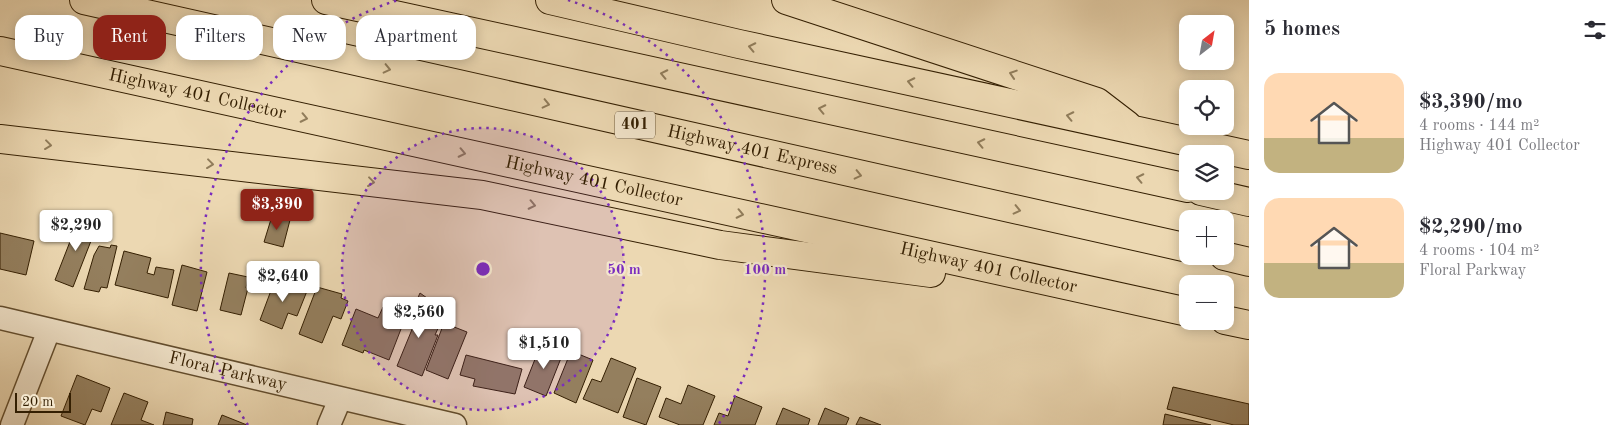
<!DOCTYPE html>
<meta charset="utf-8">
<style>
body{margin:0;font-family:"Old Standard TT",serif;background:#f7f7f7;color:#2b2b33;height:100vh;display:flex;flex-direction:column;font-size:19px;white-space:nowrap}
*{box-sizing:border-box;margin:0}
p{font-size:16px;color:#7c7c81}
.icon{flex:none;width:28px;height:28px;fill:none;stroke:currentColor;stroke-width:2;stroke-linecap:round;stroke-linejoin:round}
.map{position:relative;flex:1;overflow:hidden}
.panel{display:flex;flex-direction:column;background:#fff;width:375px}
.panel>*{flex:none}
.banner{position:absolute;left:15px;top:15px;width:475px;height:45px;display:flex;gap:10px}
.needle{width:32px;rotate:31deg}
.buttons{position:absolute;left:1179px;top:15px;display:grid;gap:10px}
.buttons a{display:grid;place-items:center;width:55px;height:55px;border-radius:10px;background:#fff;box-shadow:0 2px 12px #0003;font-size:25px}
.scale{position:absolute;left:15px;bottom:12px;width:56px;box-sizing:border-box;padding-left:5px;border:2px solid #341f02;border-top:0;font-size:14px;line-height:18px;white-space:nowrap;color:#341f02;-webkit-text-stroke:4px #f3e6cd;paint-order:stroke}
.price{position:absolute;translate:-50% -42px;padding:0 11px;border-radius:5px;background:#fff;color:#222;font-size:16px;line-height:32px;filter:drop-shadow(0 1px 2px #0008)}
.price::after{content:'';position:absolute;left:50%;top:30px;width:15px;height:11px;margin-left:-8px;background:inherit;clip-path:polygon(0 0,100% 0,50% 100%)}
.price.on{background:#8f2418;color:#fff}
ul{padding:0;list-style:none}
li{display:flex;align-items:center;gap:15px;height:125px;padding:0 15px}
li span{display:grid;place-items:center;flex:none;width:140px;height:100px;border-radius:15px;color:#555}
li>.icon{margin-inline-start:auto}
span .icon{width:60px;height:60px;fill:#fffc;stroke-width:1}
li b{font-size:21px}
h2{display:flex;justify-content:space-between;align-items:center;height:60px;padding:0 15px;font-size:21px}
.pill{padding:0 18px;border-radius:15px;background:#fff;box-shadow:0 2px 12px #0003;font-size:18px;line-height:45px}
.pill.on{background:#8f2418;color:#fff}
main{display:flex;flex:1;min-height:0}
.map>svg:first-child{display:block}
.building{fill:#947f5e;stroke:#341f02}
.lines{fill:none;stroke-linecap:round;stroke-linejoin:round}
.street-casing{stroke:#624d2e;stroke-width:25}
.highway-casing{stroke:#341f02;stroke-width:30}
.street{stroke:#f3e6cd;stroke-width:22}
.highway{stroke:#ecd8b2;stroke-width:28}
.oneway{stroke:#907c5a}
.ring{fill:none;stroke:#7b2cbf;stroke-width:2.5;stroke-dasharray:2.5 5}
.labels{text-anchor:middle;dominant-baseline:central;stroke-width:4.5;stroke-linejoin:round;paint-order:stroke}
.shield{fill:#f3e6cd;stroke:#6d5b3f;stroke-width:1}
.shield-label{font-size:16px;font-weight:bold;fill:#341f02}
.street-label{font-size:18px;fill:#341f02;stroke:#f3e6cd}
.centre{fill:#7b2cbf;stroke:#f3e6cd;stroke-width:2.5}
.ring-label{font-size:15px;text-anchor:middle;font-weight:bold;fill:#7b2cbf;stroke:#f3e6cd;stroke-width:4.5;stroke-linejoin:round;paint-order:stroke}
</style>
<main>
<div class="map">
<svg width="1249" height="425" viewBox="0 0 1249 425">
<rect width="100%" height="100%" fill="#ecd8b2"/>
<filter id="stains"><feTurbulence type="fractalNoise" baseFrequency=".004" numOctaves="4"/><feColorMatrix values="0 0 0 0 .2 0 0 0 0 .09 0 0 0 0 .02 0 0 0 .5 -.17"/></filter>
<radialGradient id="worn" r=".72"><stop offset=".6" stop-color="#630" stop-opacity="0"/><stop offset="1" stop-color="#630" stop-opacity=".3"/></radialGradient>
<path class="building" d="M80 216 98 223 73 287 55 280Z
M272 216 290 220 283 247 264 242Z
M0 233 34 241 26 275 0 269Z
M111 245 117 246 107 288 101 287 99 292 84 289 94 255 99 246 110 248Z
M124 251 151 258 147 273 154 275 156 267 174 270 168 298 115 285Z
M182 265 207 272 197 311 172 305Z
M229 273 248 277 246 288H248L241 315 220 310Z
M276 277 307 291 297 316 288 313 282 329 260 320Z
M317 287 342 294 341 298 348 301 341 319 333 316 322 343 299 334Z
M420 293 427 298 420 316 440 324 435 335H438L422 376 397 366 413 327 405 324 414 301 416 302Z
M383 307 406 316 389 360 364 350 363 353 342 345 356 309 378 318Z
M444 323 467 332 448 379 426 370Z
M541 344 563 353 546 396 524 387Z
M571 351 593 360 576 403 554 393Z
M466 355 522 369 515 394 473 386 475 379 460 375Z
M611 358 636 368 618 413 583 399 592 379 601 382Z
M77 375 110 388 101 412 92 409 85 425 61 416Z
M637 378 661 387 646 425 623 417Z
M688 385 715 396 703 425H680L659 417 666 398 681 404Z
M1173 387 1249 404V425H1234L1167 409Z
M124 393 148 402 141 420 154 425H111Z
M735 396 762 407 755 425H714L719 413 728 416Z
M783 408 810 419 808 425H776Z
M825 408 849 418 846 425H818Z
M166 412 193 419 192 425H163Z
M1165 414 1211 425H1163Z
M222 415 247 425H218Z
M860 417 881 425H856Z"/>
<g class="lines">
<g class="street-casing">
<g id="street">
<path id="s1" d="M0 318 455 425"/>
<path d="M12 425 49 330"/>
<path d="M329 425 340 399"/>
</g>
</g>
<g class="highway-casing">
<g id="highway">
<path id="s2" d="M84 0 1188 248"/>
<path d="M326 0 1188 188"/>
<path d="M550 0 739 44 1249 155"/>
<path d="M786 0 1097 102 1127 125"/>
<path id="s3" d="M0 51 1188 312"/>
<path d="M0 139 482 195 720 245 931 273"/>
<path d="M1201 191 1249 202"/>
<path d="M1224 256 1249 262"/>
<path d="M1225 320 1249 325"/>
</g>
</g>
<use href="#street" class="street"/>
<use href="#highway" class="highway"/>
</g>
<defs><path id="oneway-chevron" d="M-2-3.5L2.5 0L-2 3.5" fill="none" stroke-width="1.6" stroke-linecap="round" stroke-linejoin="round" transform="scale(1.25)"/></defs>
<g class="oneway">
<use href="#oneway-chevron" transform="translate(752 47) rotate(-168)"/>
<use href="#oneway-chevron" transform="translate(387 69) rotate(13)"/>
<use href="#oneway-chevron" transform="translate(664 74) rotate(-168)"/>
<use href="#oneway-chevron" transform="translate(1013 74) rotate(-162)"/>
<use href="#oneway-chevron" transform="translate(911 82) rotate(-168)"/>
<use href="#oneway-chevron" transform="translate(546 104) rotate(13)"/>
<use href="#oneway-chevron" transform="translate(822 109) rotate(-168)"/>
<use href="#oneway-chevron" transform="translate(1070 116) rotate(-168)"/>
<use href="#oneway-chevron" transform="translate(304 118) rotate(12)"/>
<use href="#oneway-chevron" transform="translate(981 143) rotate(-168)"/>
<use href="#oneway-chevron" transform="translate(48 145) rotate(7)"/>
<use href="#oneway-chevron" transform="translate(462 153) rotate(12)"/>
<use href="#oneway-chevron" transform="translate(210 164) rotate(7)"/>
<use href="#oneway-chevron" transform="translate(858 175) rotate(13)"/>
<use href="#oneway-chevron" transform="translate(1140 178) rotate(-168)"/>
<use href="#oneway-chevron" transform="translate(371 182) rotate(7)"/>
<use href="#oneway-chevron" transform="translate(532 205) rotate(12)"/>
<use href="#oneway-chevron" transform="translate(1017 210) rotate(13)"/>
<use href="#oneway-chevron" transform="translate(740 214) rotate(12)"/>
</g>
<circle cx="483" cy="269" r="141" fill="#7b2cbf" fill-opacity=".12"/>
<g class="ring">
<circle cx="483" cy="269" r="141"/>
<path d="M248 425A282 282 0 0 1 398 0M568 0A282 282 0 0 1 718 425"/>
</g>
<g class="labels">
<rect class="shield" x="615" y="111.5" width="40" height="27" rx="4"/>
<g class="shield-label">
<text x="635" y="125">401</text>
</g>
<g class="street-label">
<text stroke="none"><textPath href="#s3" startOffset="202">Highway 401 Collector</textPath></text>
<text stroke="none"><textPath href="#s2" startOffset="685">Highway 401 Express</textPath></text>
<text stroke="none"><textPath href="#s3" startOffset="608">Highway 401 Collector</textPath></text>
<text stroke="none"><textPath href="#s3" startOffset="1012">Highway 401 Collector</textPath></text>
<text stroke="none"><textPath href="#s1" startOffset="234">Floral Parkway</textPath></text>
</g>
</g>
<circle cx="483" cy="269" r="8" class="centre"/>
<g class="ring-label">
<text x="624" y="274">50 m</text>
<text x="765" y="274">100 m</text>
</g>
<rect width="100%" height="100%" filter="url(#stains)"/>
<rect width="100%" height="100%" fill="url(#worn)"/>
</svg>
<div class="buttons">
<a><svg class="needle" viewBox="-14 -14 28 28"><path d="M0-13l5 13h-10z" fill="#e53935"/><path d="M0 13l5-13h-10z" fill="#7c7c81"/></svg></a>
<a><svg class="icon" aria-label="locate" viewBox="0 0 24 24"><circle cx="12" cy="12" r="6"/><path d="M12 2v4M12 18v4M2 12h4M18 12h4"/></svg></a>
<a><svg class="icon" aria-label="layers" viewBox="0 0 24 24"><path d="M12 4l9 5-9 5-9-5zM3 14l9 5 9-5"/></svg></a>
<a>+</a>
<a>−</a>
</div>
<div class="scale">20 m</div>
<b class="price on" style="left:277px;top:231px">$3,390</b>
<b class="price" style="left:76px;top:252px">$2,290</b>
<b class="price" style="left:283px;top:303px">$2,640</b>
<b class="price" style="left:419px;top:339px">$2,560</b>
<b class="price" style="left:544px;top:370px">$1,510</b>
<div class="banner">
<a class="pill">Buy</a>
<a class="pill on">Rent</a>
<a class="pill">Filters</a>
<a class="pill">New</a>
<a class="pill">Apartment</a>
</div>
</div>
<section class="panel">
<h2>5 homes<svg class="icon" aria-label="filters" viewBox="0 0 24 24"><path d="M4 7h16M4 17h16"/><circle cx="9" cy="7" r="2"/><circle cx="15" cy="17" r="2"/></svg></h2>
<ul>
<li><span style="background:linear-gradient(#ffd9b3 65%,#c2b280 0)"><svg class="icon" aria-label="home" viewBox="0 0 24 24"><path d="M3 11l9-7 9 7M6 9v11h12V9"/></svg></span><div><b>$3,390/mo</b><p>4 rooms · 144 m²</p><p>Highway 401 Collector</p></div></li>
<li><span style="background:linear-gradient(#ffd9b3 65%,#c2b280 0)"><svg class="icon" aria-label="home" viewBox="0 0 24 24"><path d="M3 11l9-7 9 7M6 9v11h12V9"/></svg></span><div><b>$2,290/mo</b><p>4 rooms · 104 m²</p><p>Floral Parkway</p></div></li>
</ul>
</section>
</main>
